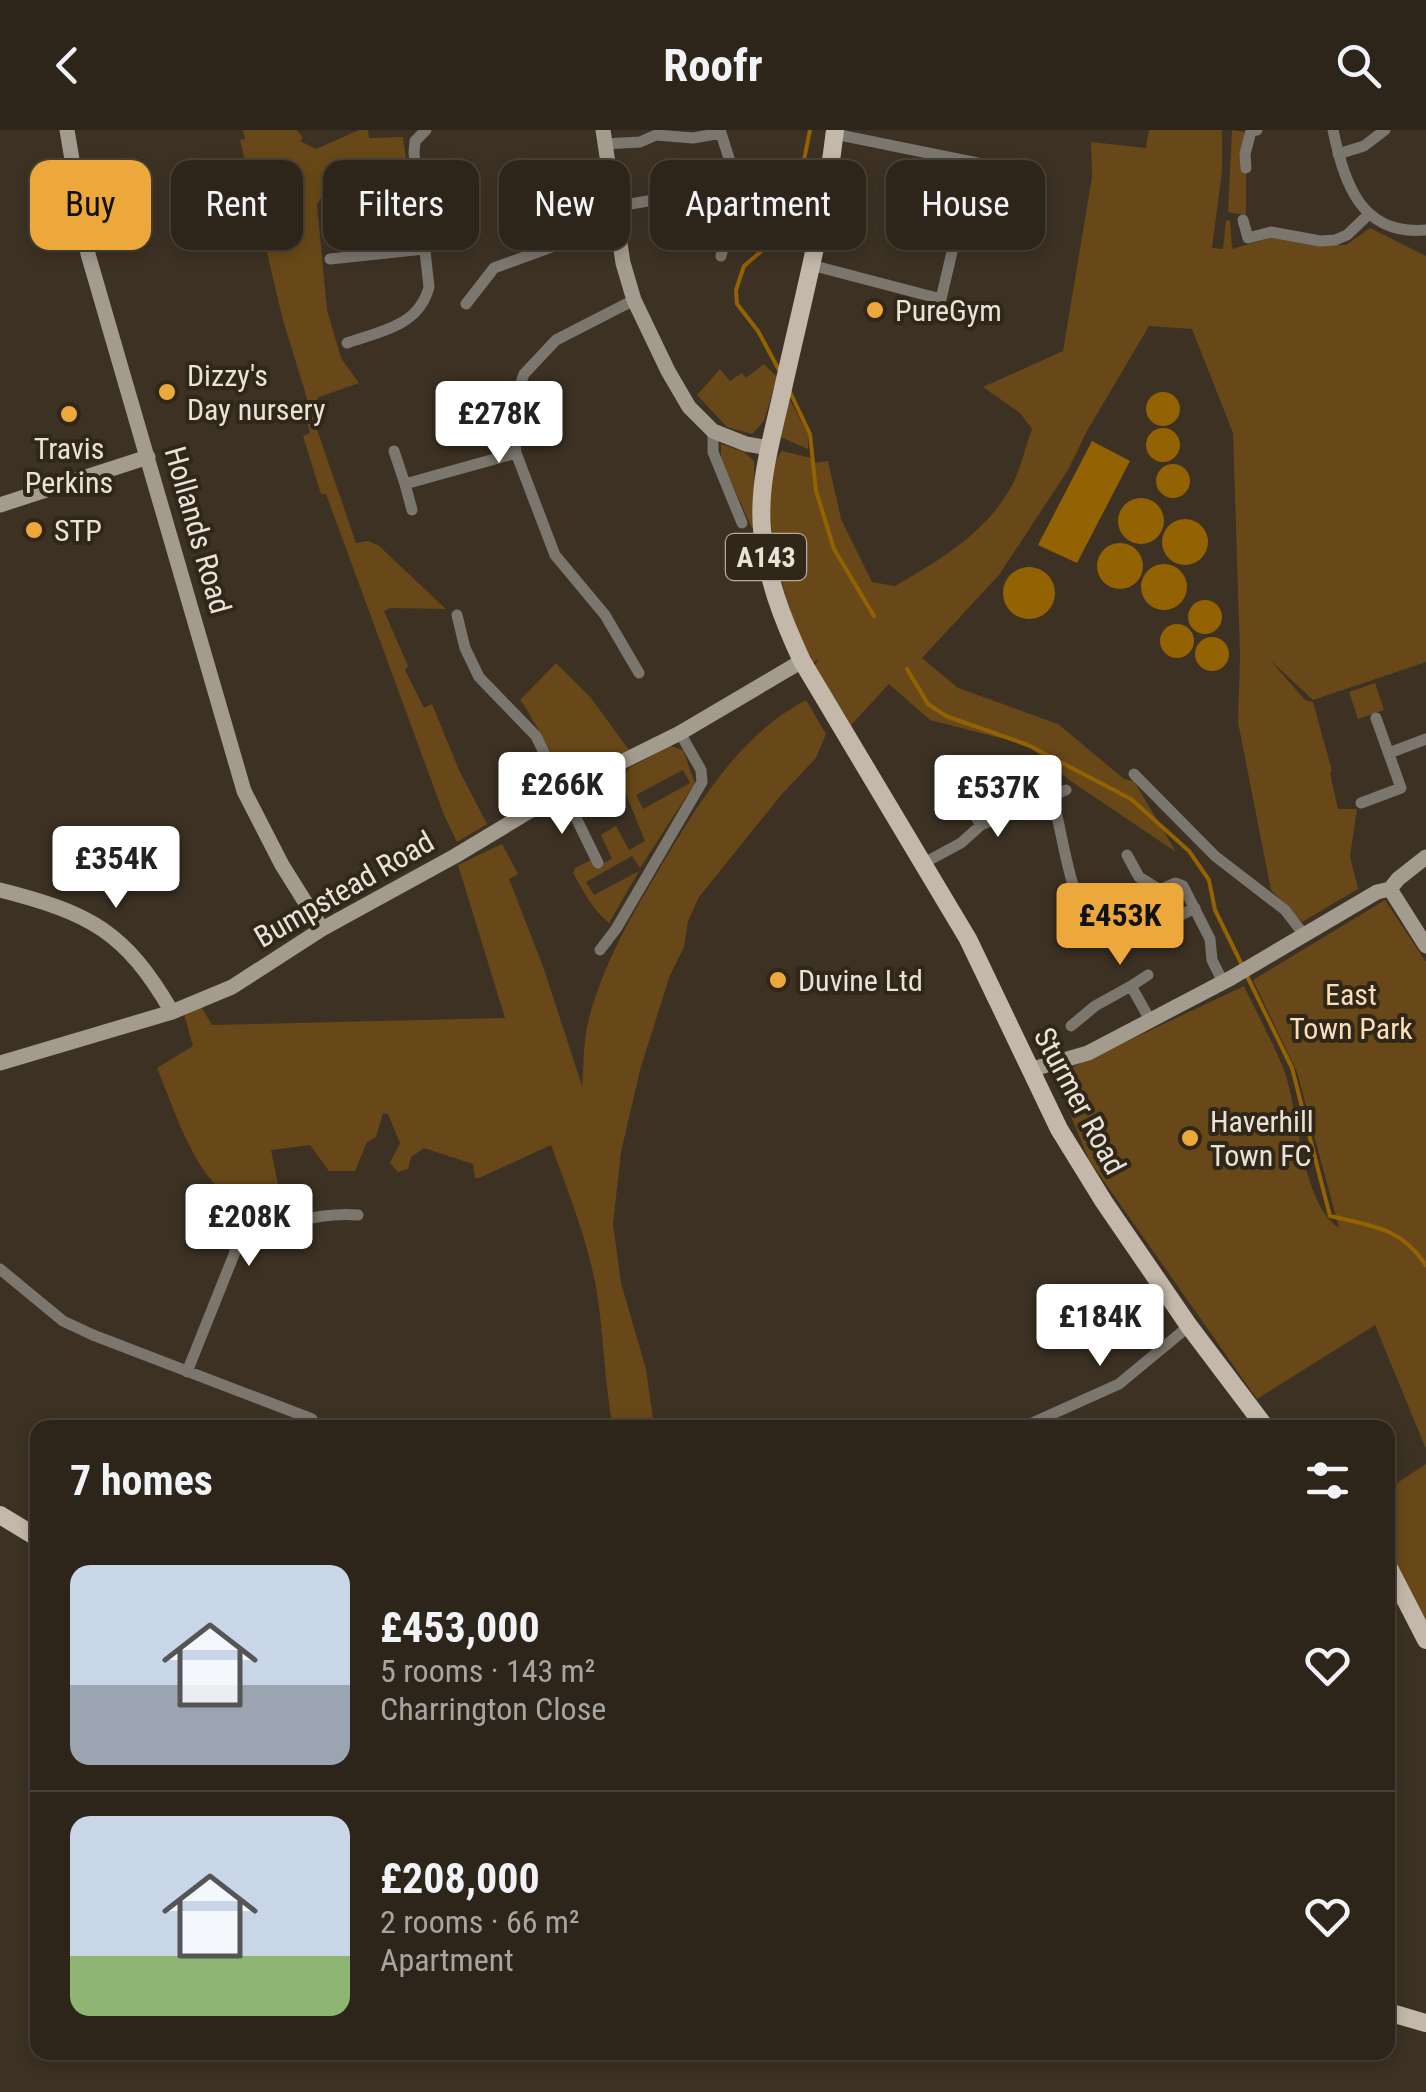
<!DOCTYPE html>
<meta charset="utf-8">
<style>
body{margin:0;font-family:"Roboto Condensed",sans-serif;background:#393127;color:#f1f3f6;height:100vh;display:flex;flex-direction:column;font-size:38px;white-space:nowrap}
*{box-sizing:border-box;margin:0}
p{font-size:32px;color:#a7a5a2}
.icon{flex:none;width:55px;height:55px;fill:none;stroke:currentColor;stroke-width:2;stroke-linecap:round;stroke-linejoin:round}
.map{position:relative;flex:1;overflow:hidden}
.drawer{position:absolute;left:30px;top:1290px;width:1365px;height:640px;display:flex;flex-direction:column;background:#2d251a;border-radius:20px;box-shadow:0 5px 15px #0003,0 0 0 2px #484239}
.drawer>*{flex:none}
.top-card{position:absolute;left:30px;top:30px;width:1368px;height:90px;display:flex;gap:20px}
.price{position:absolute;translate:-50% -85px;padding:0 22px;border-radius:10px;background:#fff;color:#222;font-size:32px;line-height:65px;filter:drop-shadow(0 2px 5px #0008)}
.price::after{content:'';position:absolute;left:50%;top:60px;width:30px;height:22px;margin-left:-15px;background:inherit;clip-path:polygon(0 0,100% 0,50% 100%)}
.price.on{background:#eda83b;color:#111}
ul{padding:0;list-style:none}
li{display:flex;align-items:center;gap:30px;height:250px;padding:0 40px}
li+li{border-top:2px solid #484239}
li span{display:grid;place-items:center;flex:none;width:280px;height:200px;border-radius:20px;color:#555}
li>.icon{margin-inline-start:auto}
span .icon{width:120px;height:120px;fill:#fffc;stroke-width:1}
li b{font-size:42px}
h2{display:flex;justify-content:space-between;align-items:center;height:120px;padding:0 40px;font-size:42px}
.tag{padding:0 35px;border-radius:20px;background:#2d251a;box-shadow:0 5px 15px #0003,0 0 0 2px #484239;font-size:35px;line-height:90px}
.tag.on{background:#eda83b;color:#111}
header{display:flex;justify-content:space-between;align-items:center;height:130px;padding:0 40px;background:#2d251a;font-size:45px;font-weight:700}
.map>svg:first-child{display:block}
.green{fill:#684818;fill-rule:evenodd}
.water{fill:#936203}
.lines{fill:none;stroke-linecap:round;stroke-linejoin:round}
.stream{stroke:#936203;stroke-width:4}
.street{stroke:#7b766e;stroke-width:11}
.secondary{stroke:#a49b8f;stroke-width:15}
.primary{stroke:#c3b8a9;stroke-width:18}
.poi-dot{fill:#eda83b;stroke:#312719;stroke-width:4}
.labels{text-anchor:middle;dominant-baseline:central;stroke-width:8;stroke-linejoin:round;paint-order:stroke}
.shield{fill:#312719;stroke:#b2aa9f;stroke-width:2.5}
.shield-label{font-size:28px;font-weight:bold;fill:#e9e2d9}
.poi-label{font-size:30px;fill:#e9e2d9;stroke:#312719;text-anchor:start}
.street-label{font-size:30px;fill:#e9e2d9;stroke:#312719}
.park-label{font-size:30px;fill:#fadeba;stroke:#312719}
</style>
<header><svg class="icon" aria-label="back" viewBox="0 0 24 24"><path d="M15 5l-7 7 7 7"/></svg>Roofr<svg class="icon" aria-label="search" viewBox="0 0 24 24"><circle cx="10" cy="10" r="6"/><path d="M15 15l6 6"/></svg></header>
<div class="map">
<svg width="1426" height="1962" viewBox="0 0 1426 1962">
<rect width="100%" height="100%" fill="#3c3123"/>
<path class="green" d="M243 0H297L303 8 300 11 316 19 359 0H368L369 8 403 7 407 36 338 43 317 74 327 180 341 228 359 253 319 267 315 273 309 275 283 190 240 10 245 9Z
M1149 0H1222V41L1212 118 1223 119 1226 90 1230 91 1232 119 1274 107 1319 115H1346L1370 98 1426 126V532L1313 570 1270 530 1305 570 1313 572 1332 641 1330 643 1338 679H1357L1350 726 1358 759 1302 792 1271 760 1238 592 1240 525 1233 303 1192 199 1149 196 1087 301 1068 340 999 445 922 528 958 558 1058 594 1124 649 1134 651 1176 722 1069 650 1028 615 930 590 889 554 851 595 815 536 818 529 813 533C789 495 749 357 782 321L811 328 818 369 815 333 828 331 841 389 872 452 895 456C938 431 984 404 1010 359 1020 342 1025 318 1032 299L1020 283 983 257 1063 221 1092 47 1091 12 1146 18Z
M1232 0 1246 2V85L1228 82Z
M764 234 777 247 764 291 752 304 727 297 697 265 720 239 730 251 742 243 746 248Z
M790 270 808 304V319L781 307Z
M310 279 356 413 368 411 378 415 446 479 390 478 384 481 408 536 405 540 424 578 432 574 459 640 487 694 457 712 444 685 326 364H321L303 306 310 303 305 281Z
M721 314 744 322 754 331 756 397 752 398 721 329Z
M556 533 591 568 629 620 570 648C558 641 534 587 520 570Z
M1375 553 1384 580 1358 589 1349 562Z
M806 570 826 604 816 628 782 664 699 767 688 791 684 817 670 845 640 940 621 1022 613 1094 621 1153 646 1239 654 1297H613C604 1251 604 1204 596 1157 587 1109 568 1061 551 1015L479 1048H475L473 1034 424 1018 411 1027 408 1039 398 1042 390 1033 400 1013 388 984 383 983 376 1007 367 1012 355 1041H329L310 1015 271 1020 281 1069C268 1072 254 1074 241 1071 198 1060 173 975 157 938L193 916 184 884 201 876 212 895 505 888 458 735 502 714 518 744 509 749 544 839 582 956C584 934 583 911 589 888 604 832 632 785 661 736 699 673 738 606 806 570Z
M670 616 683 620 695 653 640 738 632 726 586 752 594 765 639 741 609 793C592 779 584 762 573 743L575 738 591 730 595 737 612 729 601 705 616 696 629 720 645 711 621 652 629 638ZM683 640 690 653 643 679 636 665Z
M1385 770 1426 832V1319L1375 1195 1257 1269 1089 1030 1056 950 1064 941 1244 856C1257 884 1273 912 1284 940 1300 985 1300 1070 1339 1098L1297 942 1253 850Z
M1426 1334V1510L1388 1436V1359Z"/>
<path class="water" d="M1146 279a17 17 0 1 1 34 0a17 17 0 1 1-34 0Z
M1146 315a17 17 0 1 1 34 0a17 17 0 1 1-34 0Z
M1092 311 1130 331 1077 433 1038 415Z
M1156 351a17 17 0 1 1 34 0a17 17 0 1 1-34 0Z
M1118 391a23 23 0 1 1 46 0a23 23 0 1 1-46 0Z
M1162 412a23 23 0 1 1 46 0a23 23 0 1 1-46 0Z
M1097 436a23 23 0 1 1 46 0a23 23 0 1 1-46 0Z
M1141 457a23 23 0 1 1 46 0a23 23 0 1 1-46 0Z
M1003 463a26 26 0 1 1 52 0a26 26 0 1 1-52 0Z
M1188 487a17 17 0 1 1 34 0a17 17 0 1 1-34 0Z
M1160 511a17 17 0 1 1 34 0a17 17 0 1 1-34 0Z
M1195 524a17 17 0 1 1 34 0a17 17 0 1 1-34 0Z"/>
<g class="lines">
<path class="stream" d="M779 240 758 201 737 174 736 160 744 136 771 113 793 85 810 0
M790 262 810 304 816 361 834 419 874 486
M907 539 928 574 946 586 1028 615 1131 669 1189 721 1209 750 1215 780 1242 835
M1246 844 1292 938 1330 1086C1372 1096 1400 1097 1426 1135"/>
<path class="street" d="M1333 0C1344 53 1361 106 1426 100
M721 3 739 60 721 126
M835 4 1002 38
M604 14 640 12 656 5 693 8 721 3 720 0
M1338 24 1364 16 1385 0
M1246 38 1245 24 1251 1 1257 0
M613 77 648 71 660 76 663 89
M1243 90 1248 108 1271 102 1320 111 1335 110 1347 105 1369 84
M330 129 424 119
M811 135 941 169 973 32
M634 170 556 210 524 244 511 281 516 323 555 425 605 485 639 543
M466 174 494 138 615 94
M347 213C381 201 419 196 429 157L414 23 415 11 426 0
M713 301V322L742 393
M394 321 405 354 516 323
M405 354 412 380
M457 485 465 518 479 547 536 606 598 733
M1389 623 1426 609
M1134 644 1215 726 1285 780 1305 806
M950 646 981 695
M1052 665C1062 703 1066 740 1080 777
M1361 673 1401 658 1376 588
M1127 725 1139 747 1160 760 1175 753 1183 756 1210 809 1212 830 1223 852
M922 734 961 713 981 695 1066 660
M1145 803 1195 778
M600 820 616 799 702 652 701 640 680 603
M1131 856 1148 845
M1071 896 1095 876 1131 856 1149 888
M0 1139 63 1191 93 1205 312 1289
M187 1242 237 1117C271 1095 319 1082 358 1085
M1021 1298 1119 1254 1189 1196"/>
<path class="secondary" d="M67 0 88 124 244 661 282 735 322 799
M603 0 623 133 634 170 668 241 689 277 713 301 746 314 769 318
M0 375 148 327
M1390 759 1426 816
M0 760C90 783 125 801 172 882
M0 933 172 882 232 857 322 799 455 726 563 661 680 603 802 531
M1033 939 1088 923 1231 848 1377 762 1390 759 1398 749 1426 727"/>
<path class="primary" d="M835 0C825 88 801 177 782 263 772 308 758 353 762 399 766 447 782 488 802 531L968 809 1059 999 1104 1072 1189 1196 1266 1298
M0 1385 38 1408
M1388 1436 1426 1510
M1388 1882 1426 1893"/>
</g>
<g class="poi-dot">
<circle cx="875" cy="180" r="10"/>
<circle cx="167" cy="262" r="10"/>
<circle cx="69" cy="284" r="10"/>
<circle cx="34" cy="400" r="10"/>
<circle cx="778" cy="850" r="10"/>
<circle cx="1190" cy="1008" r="10"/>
</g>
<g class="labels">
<rect class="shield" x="726" y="404" width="80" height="46" rx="8"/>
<g class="shield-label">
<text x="766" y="427">A143</text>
</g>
<g class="poi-label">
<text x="895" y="180">PureGym</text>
<text x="187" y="245">Dizzy's<tspan x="187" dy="34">Day nursery</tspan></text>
<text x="69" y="318" text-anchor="middle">Travis<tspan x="69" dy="34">Perkins</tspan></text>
<text x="54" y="400">STP</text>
<text x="798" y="850">Duvine Ltd</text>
<text x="1210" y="991">Haverhill<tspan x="1210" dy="34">Town FC</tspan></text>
</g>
<g class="street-label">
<text transform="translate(198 400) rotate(74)">Hollands Road</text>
<text transform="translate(344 759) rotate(-30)">Bumpstead Road</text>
<text transform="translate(1080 971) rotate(62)">Sturmer Road</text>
</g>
<g class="park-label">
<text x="1351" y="864">East<tspan x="1351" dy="34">Town Park</tspan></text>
</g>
</g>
</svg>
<b class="price" style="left:499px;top:336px">£278K</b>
<b class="price" style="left:562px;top:707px">£266K</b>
<b class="price" style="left:998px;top:710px">£537K</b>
<b class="price" style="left:116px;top:781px">£354K</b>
<b class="price on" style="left:1120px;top:838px">£453K</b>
<b class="price" style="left:249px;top:1139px">£208K</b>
<b class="price" style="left:1100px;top:1239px">£184K</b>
<div class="top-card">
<a class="tag on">Buy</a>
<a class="tag">Rent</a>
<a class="tag">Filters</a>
<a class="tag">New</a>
<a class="tag">Apartment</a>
<a class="tag">House</a>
</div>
<section class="drawer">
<h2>7 homes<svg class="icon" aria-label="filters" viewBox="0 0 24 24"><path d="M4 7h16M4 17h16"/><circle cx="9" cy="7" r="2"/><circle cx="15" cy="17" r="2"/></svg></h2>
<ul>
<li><span style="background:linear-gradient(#c9d6e8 60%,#9aa5b1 0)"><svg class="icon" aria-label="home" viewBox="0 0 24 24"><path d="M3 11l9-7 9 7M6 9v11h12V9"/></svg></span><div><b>£453,000</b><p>5 rooms · 143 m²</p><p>Charrington Close</p></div><svg class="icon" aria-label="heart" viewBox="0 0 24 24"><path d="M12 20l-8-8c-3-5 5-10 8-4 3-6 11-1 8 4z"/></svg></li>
<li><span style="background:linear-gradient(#c9d6e8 70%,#8fb573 0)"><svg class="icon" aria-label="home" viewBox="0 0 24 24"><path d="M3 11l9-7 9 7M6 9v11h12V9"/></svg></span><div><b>£208,000</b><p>2 rooms · 66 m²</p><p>Apartment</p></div><svg class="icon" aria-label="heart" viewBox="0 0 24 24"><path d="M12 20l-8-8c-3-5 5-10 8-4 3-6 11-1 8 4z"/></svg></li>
</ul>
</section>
</div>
